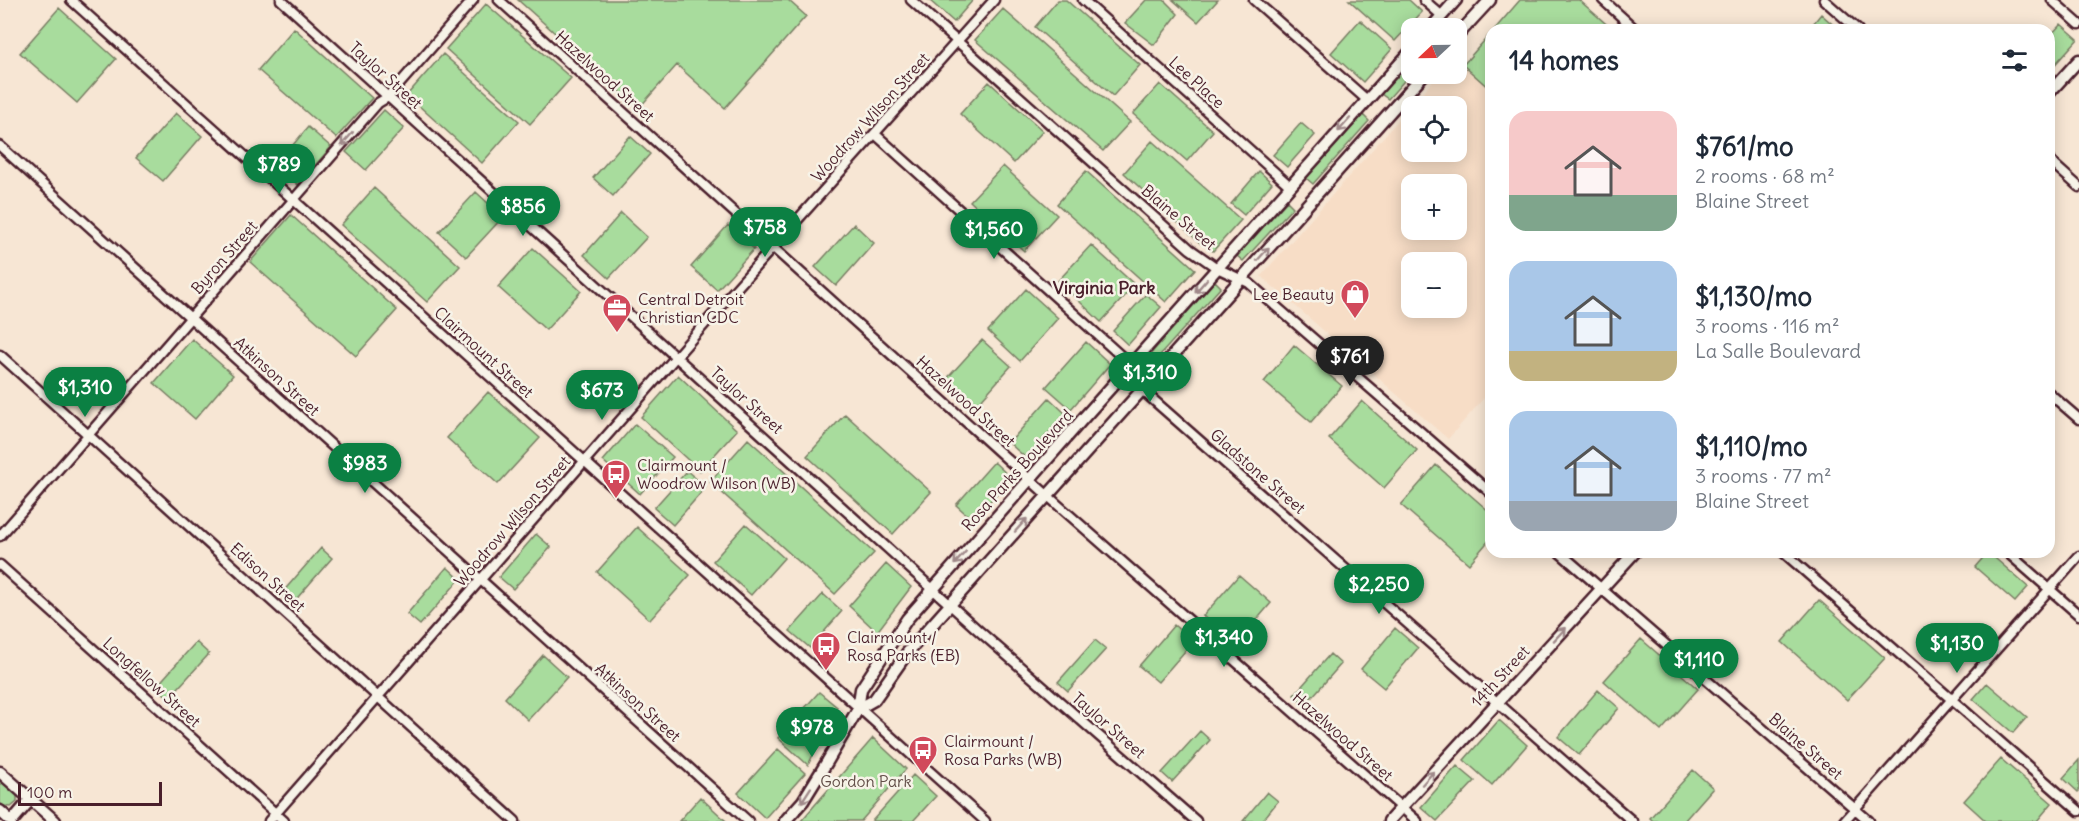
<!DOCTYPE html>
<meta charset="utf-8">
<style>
body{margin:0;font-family:Delius,sans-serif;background:#f2f2f3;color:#1f2937;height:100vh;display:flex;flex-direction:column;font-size:22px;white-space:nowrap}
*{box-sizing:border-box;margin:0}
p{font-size:20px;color:#747a83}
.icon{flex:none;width:33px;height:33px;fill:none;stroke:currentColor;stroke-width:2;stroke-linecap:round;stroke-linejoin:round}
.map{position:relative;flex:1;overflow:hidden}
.panel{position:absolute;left:1485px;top:24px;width:570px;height:534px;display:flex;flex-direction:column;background:#fff;border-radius:18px;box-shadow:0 3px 15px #0003}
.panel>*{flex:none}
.needle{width:39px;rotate:248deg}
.buttons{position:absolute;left:1401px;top:18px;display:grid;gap:12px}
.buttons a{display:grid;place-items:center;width:66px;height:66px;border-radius:12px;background:#fff;box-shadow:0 3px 15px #0003;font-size:30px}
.scale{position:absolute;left:18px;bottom:15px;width:144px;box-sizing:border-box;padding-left:6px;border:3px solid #4a1f2b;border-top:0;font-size:16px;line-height:21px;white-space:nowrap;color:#4a1f2b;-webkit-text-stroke:4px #f7f3e8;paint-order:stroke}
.price{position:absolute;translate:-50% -51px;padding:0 14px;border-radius:21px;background:#0b8043;color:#fff;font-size:20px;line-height:39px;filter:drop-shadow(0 2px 3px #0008)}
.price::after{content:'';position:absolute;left:50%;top:36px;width:18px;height:14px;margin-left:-9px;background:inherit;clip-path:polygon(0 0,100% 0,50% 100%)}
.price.current{background:#222;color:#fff}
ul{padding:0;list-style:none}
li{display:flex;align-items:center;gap:18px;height:150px;padding:0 24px}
li span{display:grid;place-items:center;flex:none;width:168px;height:120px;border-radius:18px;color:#555}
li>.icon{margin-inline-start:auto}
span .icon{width:72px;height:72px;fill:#fffc;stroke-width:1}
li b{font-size:26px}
h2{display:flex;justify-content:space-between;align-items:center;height:72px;padding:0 24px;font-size:26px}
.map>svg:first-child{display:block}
.built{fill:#f7ddc6;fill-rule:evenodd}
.green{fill:#a8dc9d;stroke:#797e64;stroke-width:1.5}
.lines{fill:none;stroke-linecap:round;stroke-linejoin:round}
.minor-casing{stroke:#4a1f2b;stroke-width:13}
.tertiary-casing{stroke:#4a1f2b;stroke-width:15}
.minor{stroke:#f7f3e8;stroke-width:8}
.tertiary{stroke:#f7f3e8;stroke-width:10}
.oneway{stroke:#a0898a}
.labels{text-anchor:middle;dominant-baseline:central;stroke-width:5;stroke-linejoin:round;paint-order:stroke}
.street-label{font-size:16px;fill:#4a1f2b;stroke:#f7f3e8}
.poi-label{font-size:16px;fill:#4a1f2b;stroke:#f7f3e8;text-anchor:start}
.park-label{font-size:16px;fill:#624e48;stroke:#f7f3e8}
.neighbourhood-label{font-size:18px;font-weight:bold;fill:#4a1f2b;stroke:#f7f3e8}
</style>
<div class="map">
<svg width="2079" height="821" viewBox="0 0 2079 821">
<rect width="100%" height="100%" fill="#f7e6d4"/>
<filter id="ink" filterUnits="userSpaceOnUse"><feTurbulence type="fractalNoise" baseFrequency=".0167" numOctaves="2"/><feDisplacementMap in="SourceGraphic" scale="12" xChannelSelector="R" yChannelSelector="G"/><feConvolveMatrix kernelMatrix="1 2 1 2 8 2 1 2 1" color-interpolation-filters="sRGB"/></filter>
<g filter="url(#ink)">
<path class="built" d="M1457 59 1491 89V390L1448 439 1261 276 1439 74H1456ZM1412 106H1456V152H1412ZM1412 184H1456V230H1412ZM1412 262H1456V308H1412Z"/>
<path class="green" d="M518 0H788L806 16 725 108 677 65 639 108Z
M929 0H973L954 22Z
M1058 0H1066L1140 65 1113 96 1035 27Z
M1146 0H1164L1178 14 1154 45 1125 23Z
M1173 0H1218L1198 22Z
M1349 0H1409L1422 12 1395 41Z
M1520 0H1579L1613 30H1494Z
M486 4 571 78 530 124 446 49Z
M59 8 116 59 77 103 20 53Z
M1003 9 1130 122 1103 151 975 40Z
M1821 14 1839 30H1808Z
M1360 20 1392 49 1363 82 1331 53Z
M2061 24 2078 39 2049 71V37Z
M294 28 372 98 336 138 258 70Z
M1491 33V90L1463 65Z
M443 54 519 121 482 163 407 95Z
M1411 60V73L1388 99 1381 94Z
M989 82 1043 131 1014 163 960 114Z
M1160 84 1213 131 1187 161 1133 114Z
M384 110 404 128 366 170 346 152Z
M176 113 202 136 163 181 136 158Z
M1363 115 1369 121 1313 184 1306 178Z
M1301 123 1315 135 1287 167 1273 155Z
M308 127 331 147 298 185 276 165Z
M630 136 650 154 613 196 593 178Z
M1152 141 1241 220 1213 251 1200 243 1124 173Z
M1003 166 1057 215 1024 251 970 201Z
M1086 171 1195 269 1166 302 1057 204Z
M1259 171 1272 183 1244 215 1231 204Z
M374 188 460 266 427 302 341 225Z
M476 192 503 217 466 257 439 232Z
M1287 201 1293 207 1243 261 1237 256Z
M621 213 647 237 609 278 584 255Z
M291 215 397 310 356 356 250 262Z
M854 224 874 243 836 286 815 267Z
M728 225 754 249 717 290 691 267Z
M1091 245 1135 285 1101 322 1058 281Z
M533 248 581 291 546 330 498 287Z
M1215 281 1221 287 1153 363 1147 358Z
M1026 289 1058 318 1020 361 988 331Z
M1146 294 1161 307 1128 345 1113 331Z
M192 339 233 375 195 419 154 383Z
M982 340 1011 366 973 409 943 383Z
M1086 342 1110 364 1071 409 1046 387Z
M1294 345 1342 386 1311 422 1264 382Z
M678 375 737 430 700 471 641 417Z
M488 392 540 438 498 484 447 438Z
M1049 398 1066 414 1026 458 1009 443Z
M1362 401 1417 450 1384 488 1329 439Z
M845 414 931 492 893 534 807 456Z
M635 424 673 457 640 494 603 461Z
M748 439 874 553 835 594 710 482Z
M994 462 1011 478 973 520 956 505Z
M1436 465 1491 513V538L1469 564 1401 505Z
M687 471 706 487 673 525 654 508Z
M746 524 784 558 751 595 713 561Z
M637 527 690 575 650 620 597 572Z
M536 534 551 547 513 589 499 577Z
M321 548 332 558 292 604 281 594Z
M1988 552 2028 587 2015 602 1975 567Z
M886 564 911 587 877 632 849 606Z
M447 567 460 579 420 625 407 614Z
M1239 575 1271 603 1236 644 1203 616Z
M823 594 842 611 810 648 790 631Z
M1819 600 1885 658 1847 700 1782 642Z
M1174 625 1193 642 1158 682 1139 666Z
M1395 628 1418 648 1384 688 1361 669Z
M1641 639 1698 689 1661 731 1604 681Z
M1095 640 1106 649 1068 691 1058 682Z
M196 642 209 654 169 698 156 687Z
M1330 654 1341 664 1305 705 1294 695Z
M543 655 567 677 528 720 505 698Z
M1987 683 2027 717 2013 733 1973 699Z
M1598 690 1619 708 1579 755 1558 737Z
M819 692 837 707 808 765 778 738Z
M1499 720 1527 745 1492 785 1464 760Z
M1200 731 1210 740 1172 782 1162 773Z
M873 738 906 769 861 821H801Z
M778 749 805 773 765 818 738 793Z
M2001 759 2052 803 2037 821H1986L1964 801Z
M2079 760V791L2078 792 2063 778Z
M1457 766 1475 781 1437 821 1421 807Z
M1693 770 1713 788 1684 821H1653L1650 818Z
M913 775 936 796 913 821H872Z
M0 776 17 793V802L11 807 3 806 0 803Z
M1267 792 1278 801 1262 821H1243Z
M700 797 726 821H679Z"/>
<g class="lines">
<g class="minor-casing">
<path id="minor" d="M71 0 985 821
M281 0 978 630 1196 821
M499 0 1058 505 1417 821
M911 0 1190 249 1217 268 1249 283 1491 493
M1083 0 1290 186
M1254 0 1367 100
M1424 0 1442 16
M1603 0 1636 30
M1824 0 1858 30
M2052 0 2079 24
M875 134 1131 365 1142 390 1632 821
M0 146 748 821
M2049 160 2079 187
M0 355 515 821
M2049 393 2079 419
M0 536 378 103 388 97 473 0
M1559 552 1869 821
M1783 552 2079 811
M2007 552 2079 615
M0 565 284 821
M269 821 724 302 994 0
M1844 821 2079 556"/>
</g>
<g class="tertiary-casing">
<path id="tertiary" d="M1431 28 1456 0
M1456 37 1490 0
M2049 93 2079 60
M858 709 874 700 907 653 1424 74
M0 772 55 821
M0 811 11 821
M12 821 31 799
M785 821 803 801 827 762 858 709 861 689 907 619 1080 422 1412 50
M1389 821 1635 552"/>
</g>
<use href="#minor" class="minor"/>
<use href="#tertiary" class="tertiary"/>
</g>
<defs><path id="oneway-shaft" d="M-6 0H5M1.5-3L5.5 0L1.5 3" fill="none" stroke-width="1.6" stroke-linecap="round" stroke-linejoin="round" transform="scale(1.5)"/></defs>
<g class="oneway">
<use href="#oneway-shaft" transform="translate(1344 125) rotate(132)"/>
<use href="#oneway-shaft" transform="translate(347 139) rotate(131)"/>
<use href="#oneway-shaft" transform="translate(1263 254) rotate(-48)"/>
<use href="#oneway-shaft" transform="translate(1201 286) rotate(131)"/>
<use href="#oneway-shaft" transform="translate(1021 525) rotate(-48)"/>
<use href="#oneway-shaft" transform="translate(960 558) rotate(132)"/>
<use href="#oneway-shaft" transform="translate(1560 634) rotate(-47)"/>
<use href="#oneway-shaft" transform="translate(1428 778) rotate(-48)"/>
<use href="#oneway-shaft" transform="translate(806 795) rotate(123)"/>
</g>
</g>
<defs>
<g id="shop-pin" transform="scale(1.5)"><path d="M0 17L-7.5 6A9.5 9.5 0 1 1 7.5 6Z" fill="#d1495b" stroke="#f7f3e8"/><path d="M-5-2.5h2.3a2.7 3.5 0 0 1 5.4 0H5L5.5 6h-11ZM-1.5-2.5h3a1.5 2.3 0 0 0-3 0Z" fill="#fff"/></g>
<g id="office-pin" transform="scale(1.5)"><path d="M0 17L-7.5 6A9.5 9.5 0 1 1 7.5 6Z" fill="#d1495b" stroke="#f7f3e8"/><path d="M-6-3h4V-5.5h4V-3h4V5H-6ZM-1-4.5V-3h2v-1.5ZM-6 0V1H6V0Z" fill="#fff"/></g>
<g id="bus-pin" transform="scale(1.5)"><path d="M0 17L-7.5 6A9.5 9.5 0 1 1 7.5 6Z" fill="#d1495b" stroke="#f7f3e8"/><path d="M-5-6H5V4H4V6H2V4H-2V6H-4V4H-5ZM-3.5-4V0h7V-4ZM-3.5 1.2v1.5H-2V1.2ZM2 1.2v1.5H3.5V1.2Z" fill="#fff"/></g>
</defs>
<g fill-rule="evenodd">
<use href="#shop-pin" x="1355" y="294"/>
<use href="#office-pin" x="617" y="308"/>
<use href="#bus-pin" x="616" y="474"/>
<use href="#bus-pin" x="826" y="646"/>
<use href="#bus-pin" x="923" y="750"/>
</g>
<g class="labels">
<g class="street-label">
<text transform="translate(386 75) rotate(42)">Taylor Street</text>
<text transform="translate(605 76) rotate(42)">Hazelwood Street</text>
<text transform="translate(1197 82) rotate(42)">Lee Place</text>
<text transform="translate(870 117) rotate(-48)">Woodrow Wilson Street</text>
<text transform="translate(1179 217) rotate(40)">Blaine Street</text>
<text transform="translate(224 257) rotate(-49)">Byron Street</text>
<text transform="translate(484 352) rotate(42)">Clairmount Street</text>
<text transform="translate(277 376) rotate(42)">Atkinson Street</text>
<text transform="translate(747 400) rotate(42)">Taylor Street</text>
<text transform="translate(966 401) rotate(42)">Hazelwood Street</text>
<text transform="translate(1017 470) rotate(-48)">Rosa Parks Boulevard</text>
<text transform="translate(1258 471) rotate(41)">Gladstone Street</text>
<text transform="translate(512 521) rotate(-49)">Woodrow Wilson Street</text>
<text transform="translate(268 577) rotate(42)">Edison Street</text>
<text transform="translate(1500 676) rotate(-47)">14th Street</text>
<text transform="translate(152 682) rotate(42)">Longfellow Street</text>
<text transform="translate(638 702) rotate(42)">Atkinson Street</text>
<text transform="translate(1109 725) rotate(41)">Taylor Street</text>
<text transform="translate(1343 736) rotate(41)">Hazelwood Street</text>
<text transform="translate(1806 746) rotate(41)">Blaine Street</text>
</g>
<g class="poi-label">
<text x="1334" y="294" text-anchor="end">Lee Beauty</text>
<text x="638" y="299">Central Detroit<tspan x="638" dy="18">Christian CDC</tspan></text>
<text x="637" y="465">Clairmount /<tspan x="637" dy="18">Woodrow Wilson (WB)</tspan></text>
<text x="847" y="637">Clairmount /<tspan x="847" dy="18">Rosa Parks (EB)</tspan></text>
<text x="944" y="741">Clairmount /<tspan x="944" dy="18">Rosa Parks (WB)</tspan></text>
</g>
<g class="park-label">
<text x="866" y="781">Gordon Park</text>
</g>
<g class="neighbourhood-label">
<text x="1104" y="287">Virginia Park</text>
</g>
</g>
</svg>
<div class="buttons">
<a><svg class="needle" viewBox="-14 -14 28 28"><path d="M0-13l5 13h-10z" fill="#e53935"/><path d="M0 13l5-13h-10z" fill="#747a83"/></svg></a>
<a><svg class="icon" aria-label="locate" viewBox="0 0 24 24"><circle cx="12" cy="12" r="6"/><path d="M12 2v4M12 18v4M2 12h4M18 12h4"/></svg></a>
<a>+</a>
<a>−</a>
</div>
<div class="scale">100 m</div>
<b class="price" style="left:279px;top:195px">$789</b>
<b class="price" style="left:523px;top:237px">$856</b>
<b class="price" style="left:765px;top:258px">$758</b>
<b class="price" style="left:994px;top:260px">$1,560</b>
<b class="price current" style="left:1350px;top:387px">$761</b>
<b class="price" style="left:1150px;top:403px">$1,310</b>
<b class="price" style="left:85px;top:418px">$1,310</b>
<b class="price" style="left:602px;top:421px">$673</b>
<b class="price" style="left:365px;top:494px">$983</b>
<b class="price" style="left:1379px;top:615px">$2,250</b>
<b class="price" style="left:1224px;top:668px">$1,340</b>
<b class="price" style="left:1957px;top:674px">$1,130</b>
<b class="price" style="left:1699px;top:690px">$1,110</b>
<b class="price" style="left:812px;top:758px">$978</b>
<section class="panel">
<h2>14 homes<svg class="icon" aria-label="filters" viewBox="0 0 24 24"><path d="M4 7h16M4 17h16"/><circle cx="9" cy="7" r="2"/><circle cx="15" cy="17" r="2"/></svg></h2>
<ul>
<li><span style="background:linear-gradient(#f6c9c9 70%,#7fa58c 0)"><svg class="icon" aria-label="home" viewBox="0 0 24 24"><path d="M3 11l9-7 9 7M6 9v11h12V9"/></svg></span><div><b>$761/mo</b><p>2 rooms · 68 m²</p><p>Blaine Street</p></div></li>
<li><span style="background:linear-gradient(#a9c7e8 75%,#c2b280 0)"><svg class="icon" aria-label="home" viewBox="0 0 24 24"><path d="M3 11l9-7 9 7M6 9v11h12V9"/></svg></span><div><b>$1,130/mo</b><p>3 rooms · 116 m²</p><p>La Salle Boulevard</p></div></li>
<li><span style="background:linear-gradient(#a9c7e8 75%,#9aa5b1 0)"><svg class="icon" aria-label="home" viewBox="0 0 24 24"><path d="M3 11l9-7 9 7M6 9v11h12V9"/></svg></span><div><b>$1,110/mo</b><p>3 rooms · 77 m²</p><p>Blaine Street</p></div></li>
</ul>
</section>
</div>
